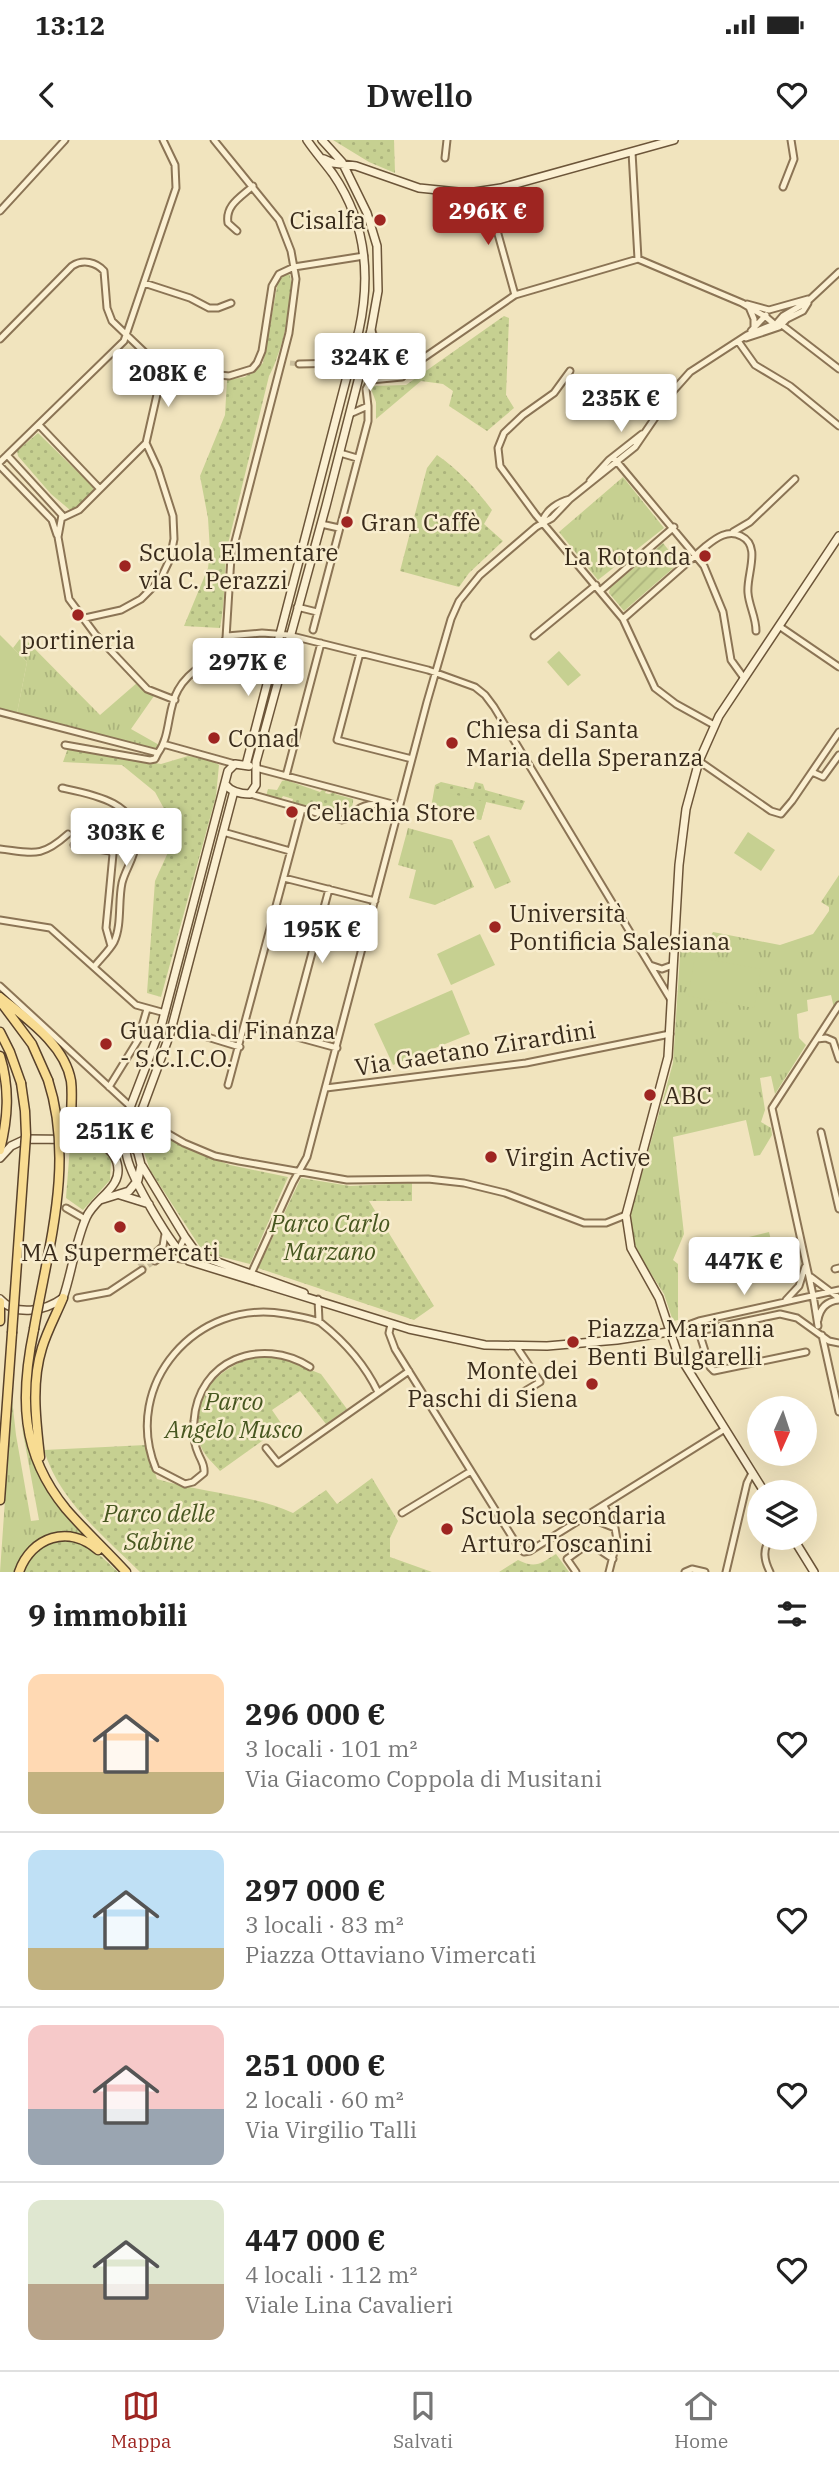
<!DOCTYPE html>
<html lang="it">
<meta charset="utf-8">
<style>
body{margin:0;font-family:"IBM Plex Serif",serif;background:#f6f6f6;color:#222;height:100vh;display:flex;flex-direction:column;font-size:26px;white-space:nowrap}
*{box-sizing:border-box;margin:0}
p{font-size:23px;color:#767676}
.icon{flex:none;width:38px;height:38px;fill:none;stroke:currentColor;stroke-width:2;stroke-linecap:round;stroke-linejoin:round}
.map{position:relative;height:1432px;overflow:hidden}
.sheet{display:flex;flex-direction:column;background:#fff;flex:1}
.sheet>*{flex:none}
.needle{width:46px;rotate:183deg}
.fabs{position:absolute;left:747px;top:1256px;display:grid;gap:14px}
.fabs a{display:grid;place-items:center;width:70px;height:70px;border-radius:50%;background:#fff;box-shadow:0 7px 28px #0002;font-size:35px}
.price{position:absolute;translate:-50% -60px;padding:0 16px;border-radius:7px;background:#fff;color:#222;font-size:23px;line-height:46px;filter:drop-shadow(0 2px 4px #0008)}
.price::after{content:'';position:absolute;left:50%;top:42px;width:21px;height:16px;margin-left:-10px;background:inherit;clip-path:polygon(0 0,100% 0,50% 100%)}
.price.current{background:#9e2521;color:#fff}
ul{padding:0;list-style:none}
li{display:flex;align-items:center;gap:21px;height:175px;padding:0 28px}
li+li{border-top:2px solid #e0e0e0}
li span{display:grid;place-items:center;flex:none;width:196px;height:140px;border-radius:14px;color:#555}
li>.icon{margin-inline-start:auto}
span .icon{width:84px;height:84px;fill:#fffc;stroke-width:1}
li b{font-size:30px}
h2{display:flex;justify-content:space-between;align-items:center;height:84px;padding:0 28px;font-size:30px}
.status{display:flex;justify-content:space-between;align-items:center;height:49px;padding:0 35px;background:#fff;direction:ltr}
.status svg{height:19px;fill:currentColor}
header{display:flex;justify-content:space-between;align-items:center;height:91px;padding:0 28px;background:#fff;font-size:32px;font-weight:600}
.tabs{display:flex;justify-content:space-around;align-items:center;height:98px;border-top:2px solid #e0e0e0;background:#fff;font-size:19px;color:#767676}
.tabs a{display:grid;justify-items:center;gap:4px}
.tabs .current{color:#9e2521}
.map>svg:first-child{display:block}
.grass{fill:url(#grass-tufts)}
.park{fill:url(#park-dots)}
.garden{fill:url(#garden-furrows)}
.pitch{fill:#c6d091}
.lines{fill:none;stroke-linecap:round;stroke-linejoin:round}
.street-tunnel{stroke:#ccbf9d;stroke-width:5;stroke-dasharray:5 2.5;stroke-linecap:butt}
.street-casing{stroke:#8b7455;stroke-width:9}
.secondary-casing{stroke:#6c5539;stroke-width:10}
.primary-casing{stroke:#58412a;stroke-width:11}
.street{stroke:#fbf0d2;stroke-width:5}
.secondary{stroke:#fbf0d2;stroke-width:7}
.primary{stroke:#f8dc92;stroke-width:8}
.primary-bridge-casing{stroke:#58412a;stroke-width:11;stroke-linecap:butt}
.primary-bridge{stroke:#f8dc92;stroke-width:8}
.poi-dot{fill:#9e2521;stroke:#f8edce;stroke-width:2.5}
.labels{text-anchor:middle;dominant-baseline:central;stroke-width:5;stroke-linejoin:round;paint-order:stroke}
.poi-label{font-size:24px;fill:#392b1b;stroke:#f8edce;text-anchor:start}
.street-label{font-size:24px;fill:#392b1b;stroke:#f8edce}
.park-label{font-size:24px;font-style:italic;fill:#475720;stroke:#f8edce}
</style>
<div class="status"><b>13:12</b><svg viewBox="0 0 49 12"><path d="M0 12V9h3v3zM5 12V6h3v6zM10 12V3h3v9zM15 12V0h3v12zM26 1h20v11H26zM47 4h2v5h-2z"/></svg></div>
<header><svg class="icon" aria-label="back" viewBox="0 0 24 24"><path d="M15 5l-7 7 7 7"/></svg>Dwello<svg class="icon" aria-label="heart" viewBox="0 0 24 24"><path d="M12 20l-8-8c-3-5 5-10 8-4 3-6 11-1 8 4z"/></svg></header>
<div class="map">
<svg width="839" height="1432" viewBox="0 0 839 1432">
<defs>
<pattern id="grass-tufts" width="24" height="20" patternUnits="userSpaceOnUse" patternTransform="scale(1.75)"><rect width="24" height="20" fill="#c6d091"/><path d="M3 7l-1-3M5 7V3M7 7l1-3M15 17l-1-3M17 17v-4M19 17l1-3" fill="none" stroke="#abb37c"/></pattern>
<pattern id="park-dots" width="8" height="8" patternUnits="userSpaceOnUse" patternTransform="scale(1.75)"><rect width="8" height="8" fill="#c6d091"/><path d="M2 2h.1M6 6h.1" fill="none" stroke="#abb37c" stroke-width="1.8" stroke-linecap="round"/></pattern>
<pattern id="garden-furrows" width="10" height="10" patternUnits="userSpaceOnUse" patternTransform="scale(1.75)"><rect width="10" height="10" fill="#c6d091"/><path d="M-1 1l2-2M0 10L10 0M9 11l2-2" fill="none" stroke="#abb37c"/></pattern>
</defs>
<rect width="100%" height="100%" fill="#f1e4be"/>
<path class="grass" d="M623 337 664 388 598 440 559 392Z
M22 496 100 575 138 542 154 556 131 589 161 606 158 611 68 590 17 573 27 522 13 508Z
M408 688 452 700 474 747 435 765 409 758 416 730 398 725Z
M489 695 511 742 495 749 473 702Z
M839 735V860L834 868 831 855 807 860 808 871 797 874 799 898 806 905 775 954 771 936 760 938 765 970 761 982 771 988 772 995 760 1015 754 1016 746 980 673 997 684 1094 673 1120 678 1124V1180L673 1181 664 1154 643 1121 633 1100 631 1073 673 923 681 801 707 803 713 792 780 805 813 794 829 771V767L821 762Z
M12 1259 16 1295 31 1381 39 1380 21 1282C32 1330 49 1360 83 1395 47 1388 28 1398 15 1432H0Z"/>
<path class="park" d="M333 0H394L395 33 369 22Z
M288 131C299 149 280 218 269 236L228 404C223 432 226 459 220 488L184 486 208 428 210 411 208 378 200 336 225 275 227 240 245 237 263 223 278 142 282 134Z
M504 176 509 178 506 255 514 268 487 291 449 266 453 251 443 244 421 241 376 279V262L371 249 372 246 406 245Z
M38 293 93 347V351L75 369 70 370 51 354 18 316 17 311Z
M437 315C459 330 476 349 492 370L484 384 503 401 469 433 459 447 400 431 427 328Z
M68 608 161 624 188 616 210 620 219 625 216 656 161 857 147 853 155 741 170 708 174 687 155 652 122 625 63 622Z
M286 640 320 652 322 650 326 651 325 653 329 654 335 652V654L353 659C354 666 349 674 342 676L344 672 338 669 336 670 323 666 320 668 295 664 292 663 293 659 283 656 281 659 266 656 268 649 277 650 282 641Z
M441 642 471 649H473L475 642 483 644 485 650 525 661 521 670 486 662 481 680 431 668 435 645Z
M141 983 197 1013 230 1025 288 1037 250 1124 210 1114 200 1107 150 1030 142 1006Z
M70 1006C87 1006 101 1004 111 1020L110 1040 83 1070 66 1058Z
M301 1038 350 1046 412 1043V1061H369L434 1166 414 1180 258 1128Z
M250 1217H278L321 1234 347 1269 326 1284 300 1251 272 1270 283 1286 220 1331C214 1324 206 1317 202 1309 198 1301 198 1290 198 1282 199 1245 220 1232 250 1217Z
M146 1305 157 1339C202 1353 251 1354 293 1373L326 1350 337 1364 372 1338 398 1381 390 1398V1417L432 1432H140C104 1396 59 1361 44 1310Z
M55 1399C90 1402 93 1409 118 1432H22L31 1414Z
M556 1414 569 1432H499L518 1420C536 1429 541 1423 556 1414Z"/>
<path class="garden" d="M663 403 679 423 624 471 609 453 610 448Z"/>
<path class="pitch" d="M0 495 27 522 17 573 0 570Z
M559 511 581 535 568 546 547 522Z
M435 650 486 662 481 680 431 668Z
M748 692 775 710 761 731 734 713Z
M480 794 495 825 451 845 437 814Z
M695 817 761 829 754 868 688 856Z
M452 850 470 894 393 925 374 884Z
M769 1092 777 1125 753 1131 745 1098Z"/>
<g class="lines">
<path class="street-tunnel" d="M290 223 299 224
M139 1126 151 1117
M142 1130 155 1121"/>
<g class="street-casing">
<path id="street" d="M632 12 638 119
M445 18 447 0
M783 47 794 19 791 0
M486 51 515 155
M0 71 65 0
M237 91 228 83C225 65 241 57 253 46
M638 119 742 163 766 177 773 183
M144 143 190 158 209 168H218L231 163
M747 164 769 170 808 159
M749 167 754 179V188
M782 185 839 229
M372 191C377 209 385 219 403 226
M751 191 766 175
M746 198 779 187 787 179 803 171 808 163
M0 199 72 126C83 119 96 122 104 131L107 168 112 181 159 226 165 229 229 236 252 229 257 223 262 211 272 146 279 134 294 127 364 116
M738 201 755 225 790 246 839 286
M299 224 343 223 409 228
M570 231 554 253 523 275 504 293 498 308 500 326 536 375 623 479 655 548 676 564 714 585
M350 274 368 266 366 249 371 240 402 237 409 228 515 155 638 119
M39 285 99 348
M340 313 357 318
M7 315 62 375 58 397 69 459 95 494 147 549 175 560
M613 317 704 426 723 472 731 520 744 538
M0 322 124 201 176 48 175 25 163 0
M0 326 52 380 57 395
M590 341 609 320 642 294
M62 378 79 370 146 303
M542 382C546 370 558 362 570 359
M321 384 339 388
M733 392 750 382 795 339
M600 451 674 387
M297 467 317 472
M85 478 121 470 141 459 160 440 170 419 174 399 173 376 158 329 146 303 163 228
M623 479 706 406C716 398 728 389 741 396 762 406 746 435 748 453 749 466 756 477 756 491
M779 486 839 527
M313 490 368 281V266
M227 496 262 493 288 495 428 530 475 547 485 555 494 567 671 860
M534 496 596 445
M360 513 337 600 412 619
M0 572 158 613C171 595 167 569 178 550 189 529 216 520 226 498L231 417 289 193 296 139 291 111 279 80 214 0
M163 604 235 624
M65 605 150 620 155 619 158 613
M699 621 771 671 781 674 792 661 839 592
M256 628 400 666
M812 632 823 637 839 615
M286 636 321 503
M62 648C91 654 140 662 136 703 135 717 125 730 122 743 118 762 122 785 114 802 109 811 100 819 94 827
M250 654 342 680C350 678 352 675 357 670 371 660 384 666 398 670
M223 692 290 711
M74 705 110 711 113 714 106 788 111 806
M0 709C34 713 41 718 68 694
M284 738 375 761
M0 780 50 788 136 865 165 873
M650 825 662 829 673 825
M0 846 131 967
M264 888 337 908
M191 892 240 907
M290 895 329 749
M817 899 826 898 833 901 839 919
M228 945 302 669
M109 947 138 900 147 869
M326 948 526 923 670 894
M139 977 184 1003 215 1016 239 1021 347 1040 428 1039 464 1043 505 1053 584 1083H606L626 1075
M821 992 839 1069
M66 1068 85 1079
M165 1115 180 1107 185 1097
M151 1117 163 1106 165 1094
M155 1121 162 1116 188 1120
M835 1129 839 1128
M251 1134 293 1042 307 1017 427 562 451 479 459 461 480 435 536 387 552 378 570 359 635 307 674 250 690 232 747 195 777 183 783 176 807 162 839 132
M811 1137 839 1158
M77 1158 109 1152 142 1130
M318 1159 319 1181
M786 1160 799 1146 805 1127
M818 1180C820 1168 827 1161 839 1160
M391 1184 389 1193 395 1209 519 1408 524 1412 530 1411 725 1289
M818 1186 813 1155 772 968 839 865
M669 1192 690 1193 780 1174 797 1178 829 1201 839 1203
M669 1192 699 1181 839 1150
M699 1192 710 1227 714 1231 806 1212
M822 1195 839 1272
M516 1206 540 1242 520 1254
M310 1227C261 1196 198 1220 194 1281 193 1291 194 1304 198 1313 201 1321 205 1324 204 1333L193 1342 185 1344 156 1329C121 1244 197 1158 285 1174 295 1176 313 1178 321 1183 345 1202 365 1225 378 1252
M266 1308 278 1323 409 1231
M604 1366 614 1385
M402 1373 471 1331
M587 1377 615 1388 617 1400 609 1432
M576 1432 567 1419 589 1403 613 1419
M685 1432 692 1429 705 1432
M726 1432 747 1343 752 1333
M770 1432C764 1420 762 1409 771 1398"/>
</g>
<g class="secondary-casing">
<path id="secondary" d="M324 19 333 23 356 26 419 48 468 53 501 48 674 0
M246 625 359 190C371 135 366 82 333 34 325 23 315 12 307 0
M225 644C231 652 241 654 250 654L256 645V622L326 366 371 190 378 151 377 106 367 73 342 22 322 0
M128 973C125 987 123 1002 127 1017 132 1039 171 1107 189 1121L409 1189 485 1205 547 1206 617 1200 669 1192
M113 1000 128 973 161 887 228 631 235 624 249 626
M0 1018 11 1006 26 999 118 1000 127 1003 138 1012
M142 1026 185 1097 198 1115 304 1153
M120 1055 149 1064
M100 1060 129 1051 138 1040 141 1025 135 1001 137 983 170 894 234 651
M0 1159C16 1177 45 1171 63 1158 72 1132 75 1103 86 1078 94 1058 124 1048 117 1023 114 1012 105 1005 94 1001
M765 1353 677 1212 659 1158 631 1108 626 1075 668 917 679 725 686 669 699 621 719 576 839 396
M793 1398 814 1432"/>
</g>
<g class="primary-casing">
<path id="primary" d="M0 857C27 879 65 905 71 941 73 956 70 971 72 986L80 994 94 1001
M3 865 32 904 48 940
M0 892 10 912 21 943
M0 916C10 948 8 978 0 1010
M0 1162V1181
M34 1189C20 1256 20 1313 66 1369 85 1391 107 1411 126 1432
M40 1317C36 1281 31 1243 42 1208 47 1191 56 1175 63 1158
M0 1360 12 1193
M19 1432C31 1397 69 1384 98 1410"/>
</g>
<use href="#street" class="street"/>
<use href="#secondary" class="secondary"/>
<use href="#primary" class="primary"/>
<g class="primary-bridge-casing">
<path id="primary-bridge" d="M34 1189C48 1107 75 1023 48 940
M12 1193 26 995 25 971 21 943"/>
</g>
<use href="#primary-bridge" class="primary-bridge"/>
</g>
<g class="poi-dot">
<circle cx="380" cy="80" r="7"/>
<circle cx="347" cy="382" r="7"/>
<circle cx="705" cy="416" r="7"/>
<circle cx="125" cy="426" r="7"/>
<circle cx="78" cy="475" r="7"/>
<circle cx="214" cy="598" r="7"/>
<circle cx="452" cy="603" r="7"/>
<circle cx="292" cy="672" r="7"/>
<circle cx="495" cy="787" r="7"/>
<circle cx="106" cy="904" r="7"/>
<circle cx="650" cy="955" r="7"/>
<circle cx="491" cy="1017" r="7"/>
<circle cx="120" cy="1087" r="7"/>
<circle cx="573" cy="1202" r="7"/>
<circle cx="592" cy="1244" r="7"/>
<circle cx="447" cy="1389" r="7"/>
</g>
<g class="labels">
<g class="poi-label">
<text x="366" y="80" text-anchor="end">Cisalfa</text>
<text x="361" y="382">Gran Caffè</text>
<text x="139" y="412">Scuola Elmentare<tspan x="139" dy="28">via C. Perazzi</tspan></text>
<text x="691" y="416" text-anchor="end">La Rotonda</text>
<text x="78" y="500" text-anchor="middle">portineria</text>
<text x="466" y="589">Chiesa di Santa<tspan x="466" dy="28">Maria della Speranza</tspan></text>
<text x="228" y="598">Conad</text>
<text x="306" y="672">Celiachia Store</text>
<text x="509" y="773">Università<tspan x="509" dy="28">Pontificia Salesiana</tspan></text>
<text x="120" y="890">Guardia di Finanza<tspan x="120" dy="28">- S.C.I.C.O.</tspan></text>
<text x="664" y="955">ABC</text>
<text x="505" y="1017">Virgin Active</text>
<text x="120" y="1112" text-anchor="middle">MA Supermercati</text>
<text x="587" y="1188">Piazza Marianna<tspan x="587" dy="28">Benti Bulgarelli</tspan></text>
<text x="578" y="1230" text-anchor="end">Monte dei<tspan x="578" dy="28">Paschi di Siena</tspan></text>
<text x="461" y="1375">Scuola secondaria<tspan x="461" dy="28">Arturo Toscanini</tspan></text>
</g>
<g class="street-label">
<text transform="translate(475 908) rotate(-9)">Via Gaetano Zirardini</text>
</g>
<g class="park-label">
<text x="330" y="1083">Parco Carlo<tspan x="330" dy="28">Marzano</tspan></text>
<text x="234" y="1261">Parco<tspan x="234" dy="28">Angelo Musco</tspan></text>
<text x="159" y="1373">Parco delle<tspan x="159" dy="28">Sabine</tspan></text>
</g>
</g>
</svg>
<div class="fabs">
<a><svg class="needle" viewBox="-14 -14 28 28"><path d="M0-13l5 13h-10z" fill="#e53935"/><path d="M0 13l5-13h-10z" fill="#767676"/></svg></a>
<a><svg class="icon" aria-label="layers" viewBox="0 0 24 24"><path d="M12 4l9 5-9 5-9-5zM3 14l9 5 9-5"/></svg></a>
</div>
<b class="price current" style="left:488px;top:107px">296K €</b>
<b class="price" style="left:370px;top:253px">324K €</b>
<b class="price" style="left:168px;top:269px">208K €</b>
<b class="price" style="left:621px;top:294px">235K €</b>
<b class="price" style="left:248px;top:558px">297K €</b>
<b class="price" style="left:126px;top:728px">303K €</b>
<b class="price" style="left:322px;top:825px">195K €</b>
<b class="price" style="left:115px;top:1027px">251K €</b>
<b class="price" style="left:744px;top:1157px">447K €</b>
</div>
<section class="sheet">
<h2>9 immobili<svg class="icon" aria-label="filters" viewBox="0 0 24 24"><path d="M4 7h16M4 17h16"/><circle cx="9" cy="7" r="2"/><circle cx="15" cy="17" r="2"/></svg></h2>
<ul>
<li><span style="background:linear-gradient(#ffd9b3 70%,#c2b280 0)"><svg class="icon" aria-label="home" viewBox="0 0 24 24"><path d="M3 11l9-7 9 7M6 9v11h12V9"/></svg></span><div><b>296 000 €</b><p>3 locali · 101 m²</p><p>Via Giacomo Coppola di Musitani</p></div><svg class="icon" aria-label="heart" viewBox="0 0 24 24"><path d="M12 20l-8-8c-3-5 5-10 8-4 3-6 11-1 8 4z"/></svg></li>
<li><span style="background:linear-gradient(#bfe0f5 70%,#c2b280 0)"><svg class="icon" aria-label="home" viewBox="0 0 24 24"><path d="M3 11l9-7 9 7M6 9v11h12V9"/></svg></span><div><b>297 000 €</b><p>3 locali · 83 m²</p><p>Piazza Ottaviano Vimercati</p></div><svg class="icon" aria-label="heart" viewBox="0 0 24 24"><path d="M12 20l-8-8c-3-5 5-10 8-4 3-6 11-1 8 4z"/></svg></li>
<li><span style="background:linear-gradient(#f6c9c9 60%,#9aa5b1 0)"><svg class="icon" aria-label="home" viewBox="0 0 24 24"><path d="M3 11l9-7 9 7M6 9v11h12V9"/></svg></span><div><b>251 000 €</b><p>2 locali · 60 m²</p><p>Via Virgilio Talli</p></div><svg class="icon" aria-label="heart" viewBox="0 0 24 24"><path d="M12 20l-8-8c-3-5 5-10 8-4 3-6 11-1 8 4z"/></svg></li>
<li><span style="background:linear-gradient(#dfe7d0 60%,#b9a48a 0)"><svg class="icon" aria-label="home" viewBox="0 0 24 24"><path d="M3 11l9-7 9 7M6 9v11h12V9"/></svg></span><div><b>447 000 €</b><p>4 locali · 112 m²</p><p>Viale Lina Cavalieri</p></div><svg class="icon" aria-label="heart" viewBox="0 0 24 24"><path d="M12 20l-8-8c-3-5 5-10 8-4 3-6 11-1 8 4z"/></svg></li>
</ul>
</section>
<nav class="tabs">
<a class="current"><svg class="icon" aria-label="map" viewBox="0 0 24 24"><path d="M3 6l6-2 6 2 6-2v14l-6 2-6-2-6 2zM9 4v14M15 6v14"/></svg>Mappa</a>
<a><svg class="icon" aria-label="saved" viewBox="0 0 24 24"><path d="M7 4h10v16l-5-4-5 4z"/></svg>Salvati</a>
<a><svg class="icon" aria-label="home" viewBox="0 0 24 24"><path d="M3 11l9-7 9 7M6 9v11h12V9"/></svg>Home</a>
</nav>
